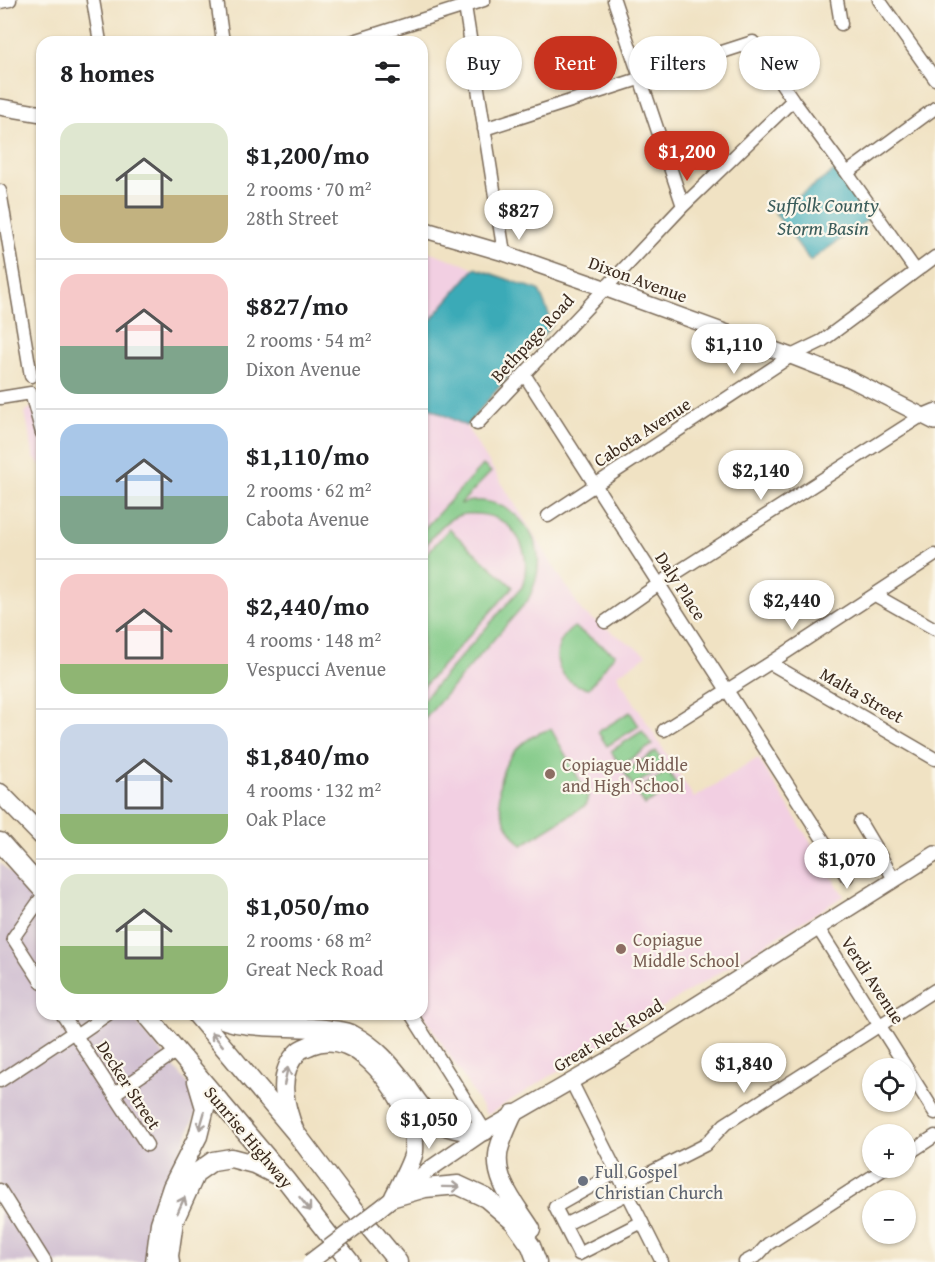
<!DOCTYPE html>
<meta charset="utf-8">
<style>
body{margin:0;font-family:"Gentium Book Plus",serif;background:#f2f2f2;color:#202124;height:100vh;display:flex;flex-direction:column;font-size:22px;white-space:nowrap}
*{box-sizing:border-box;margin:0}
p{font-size:20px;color:#757577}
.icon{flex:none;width:33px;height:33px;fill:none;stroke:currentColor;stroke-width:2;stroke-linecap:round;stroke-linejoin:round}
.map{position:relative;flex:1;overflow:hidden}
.sheet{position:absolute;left:36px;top:36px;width:392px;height:984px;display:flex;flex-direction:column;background:#fff;border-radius:18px;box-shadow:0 2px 4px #0004}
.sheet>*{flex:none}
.hud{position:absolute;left:446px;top:36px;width:399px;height:54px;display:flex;gap:12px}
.controls{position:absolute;left:862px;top:1058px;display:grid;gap:12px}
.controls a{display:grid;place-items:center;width:54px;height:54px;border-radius:50%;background:#fff;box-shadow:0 2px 4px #0004;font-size:30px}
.price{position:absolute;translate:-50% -51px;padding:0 14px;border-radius:21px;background:#fff;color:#222;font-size:20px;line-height:39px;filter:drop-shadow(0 2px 3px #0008)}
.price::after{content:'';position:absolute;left:50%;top:36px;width:18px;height:14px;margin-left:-9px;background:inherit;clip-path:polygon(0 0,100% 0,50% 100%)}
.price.active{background:#c8321e;color:#fff}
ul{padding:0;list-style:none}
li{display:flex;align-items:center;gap:18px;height:150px;padding:0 24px}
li+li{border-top:2px solid #e0e0e0}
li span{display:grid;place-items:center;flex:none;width:168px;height:120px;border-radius:18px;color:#555}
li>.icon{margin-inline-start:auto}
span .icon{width:72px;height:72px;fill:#fffc;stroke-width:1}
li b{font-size:26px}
h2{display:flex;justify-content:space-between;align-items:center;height:72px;padding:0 24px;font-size:26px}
.tag{padding:0 21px;border-radius:27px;background:#fff;box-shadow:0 2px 4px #0004;font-size:21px;line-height:54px}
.tag.active{background:#c8321e;color:#fff}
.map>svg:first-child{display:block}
.built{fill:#f2cfe2}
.industrial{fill:#cfbdd0}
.green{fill:#80c986;stroke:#5e7a52;stroke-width:1.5}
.water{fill:#3aaab7;stroke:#3a6a6a;stroke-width:1.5}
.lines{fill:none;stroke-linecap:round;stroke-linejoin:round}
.minor-casing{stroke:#7a6a58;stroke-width:15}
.major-casing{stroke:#7a6a58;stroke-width:18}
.highway-casing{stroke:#7a6a58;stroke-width:21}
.minor{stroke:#fff;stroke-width:12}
.major{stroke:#fff;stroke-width:15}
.highway{stroke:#fff;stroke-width:18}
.major-bridge-casing{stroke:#7a6a58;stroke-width:18;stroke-linecap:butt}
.major-bridge{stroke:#fff;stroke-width:15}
.oneway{stroke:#a79f9a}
.education-dot{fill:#8d6e63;stroke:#fbf7ec;stroke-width:2}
.worship-dot{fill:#6b7280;stroke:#fbf7ec;stroke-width:2}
.labels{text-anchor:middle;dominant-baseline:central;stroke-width:4.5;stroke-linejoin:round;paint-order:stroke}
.street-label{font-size:18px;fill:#3b2a1e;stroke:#fbf7ec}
.education-label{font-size:18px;fill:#785e54;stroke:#fbf7ec;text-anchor:start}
.worship-label{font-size:18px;fill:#5b616d;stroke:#fbf7ec;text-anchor:start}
.water-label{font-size:20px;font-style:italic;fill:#3b5d5b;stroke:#fbf7ec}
</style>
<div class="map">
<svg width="935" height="1262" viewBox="0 0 935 1262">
<rect width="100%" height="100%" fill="#fbf7ec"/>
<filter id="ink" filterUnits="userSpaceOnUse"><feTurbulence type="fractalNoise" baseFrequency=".0167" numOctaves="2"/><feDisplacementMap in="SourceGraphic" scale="12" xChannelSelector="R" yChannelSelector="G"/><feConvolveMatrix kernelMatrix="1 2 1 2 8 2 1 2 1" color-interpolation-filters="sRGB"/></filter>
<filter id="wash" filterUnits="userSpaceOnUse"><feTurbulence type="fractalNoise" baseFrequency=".008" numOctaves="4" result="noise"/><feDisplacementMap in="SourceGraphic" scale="24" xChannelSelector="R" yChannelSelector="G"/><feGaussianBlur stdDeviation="1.35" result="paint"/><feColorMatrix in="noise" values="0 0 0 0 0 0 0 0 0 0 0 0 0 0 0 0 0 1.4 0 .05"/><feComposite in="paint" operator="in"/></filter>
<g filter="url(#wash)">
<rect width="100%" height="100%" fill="#f0e2c3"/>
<path class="built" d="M422 249 475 268 422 330Z
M42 400V466L34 458 25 412Z
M422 404 466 426 583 613 647 655 617 675 694 798 758 758 844 896 487 1115 422 1012Z"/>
<path class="industrial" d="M0 863 17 879 42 910V1014H129L191 1087 197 1111 145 1240 148 1262H0Z"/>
<path class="green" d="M483 465 491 472 460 504C495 491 533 519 538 555 540 572 535 586 528 600L422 722V701L522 587C534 553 516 517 478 514 469 513 459 514 451 519 441 524 429 541 422 550V531Z
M449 529 513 587 422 688V559Z
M574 627 615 654 589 688C554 684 546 646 574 627Z
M630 712 639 726 607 746 598 732Z
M551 729 588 795 586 805 522 845C482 806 496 744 551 729Z
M642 731 652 745 620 766 611 751Z
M656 751 665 766 633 786 624 772Z
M668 771 677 785 645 805 636 791Z"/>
<path class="water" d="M836 170 870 218 810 261 775 213Z
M475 268 539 290 553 324 466 426 422 404V330Z"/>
</g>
<g filter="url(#ink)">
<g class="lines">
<g class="minor-casing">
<path id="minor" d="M93 0 100 42
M217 0 223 42
M464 0 504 253
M614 0 683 206
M837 0 841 24
M879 0 935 79
M0 2 10 0
M351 42 484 0
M484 129 753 42 793 100 847 173 916 271
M847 173 935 108
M0 191 31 376
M524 374 847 877
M0 398 31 393 42 433
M477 424 683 206 793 100
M548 516 791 356 822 341 935 257
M875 595 935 629
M605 622 659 584 923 415 935 410
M770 663 935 759
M664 730 770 663 935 555
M860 822 894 879
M42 897 13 938 42 983
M818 928 935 1113
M62 1014 147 1145
M411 1014 485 1131
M76 1036 108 1014
M0 1081 74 1032
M571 1081 662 1262
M114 1094 177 1051
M906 1155 935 1136
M617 1172 555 1207 579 1254 642 1222
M624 1186 705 1145 725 1124 935 990
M0 1190 45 1262
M564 1225 627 1194
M745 1262 758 1255 768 1244 887 1167"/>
</g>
<g class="major-casing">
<path id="major" d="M0 107 42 114
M422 229 504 253 604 288 791 356 850 379 935 422
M378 1210 427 1171 485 1131 615 1056 935 854"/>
</g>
<g class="highway-casing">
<path id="highway" d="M0 793 42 836
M0 842 42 889
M146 1014 285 1179 350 1262
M196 1014 295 1132 345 1198 398 1262
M213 1014C239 1032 298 1024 331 1030 338 1031 347 1031 353 1035 376 1047 391 1065 406 1085 415 1099 425 1114 440 1123 453 1131 470 1131 485 1131
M513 1114C508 1125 502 1137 499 1149 492 1179 516 1205 531 1229
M295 1132C285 1107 275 1073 299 1051 302 1048 307 1047 311 1045 321 1041 335 1040 346 1045 379 1058 417 1115 414 1151 413 1160 399 1187 394 1197
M394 1197 425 1188 458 1185 486 1198 514 1222 531 1246 537 1262
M155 1262 160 1223 172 1187 198 1136 205 1108 197 1081
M170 1262 169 1256 174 1221 196 1173 213 1161 231 1158 254 1164 278 1176"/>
</g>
<use href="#minor" class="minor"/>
<use href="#major" class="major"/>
<use href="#highway" class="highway"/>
<g class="major-bridge-casing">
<path id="major-bridge" d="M310 1262 378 1210"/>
</g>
<use href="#major-bridge" class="major-bridge"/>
</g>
<defs><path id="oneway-shaft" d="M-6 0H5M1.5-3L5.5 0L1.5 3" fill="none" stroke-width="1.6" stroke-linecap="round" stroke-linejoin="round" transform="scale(1.5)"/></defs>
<g class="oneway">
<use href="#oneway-shaft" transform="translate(217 1039) rotate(-130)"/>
<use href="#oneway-shaft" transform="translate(286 1076) rotate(-78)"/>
<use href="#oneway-shaft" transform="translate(202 1121) rotate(106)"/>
<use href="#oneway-shaft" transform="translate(451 1187) rotate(1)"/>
<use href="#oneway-shaft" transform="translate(305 1204) rotate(52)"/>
<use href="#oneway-shaft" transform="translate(181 1205) rotate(-66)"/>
</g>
</g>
<g class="education-dot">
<circle cx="550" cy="774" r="6"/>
<circle cx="621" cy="949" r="6"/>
</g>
<circle class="worship-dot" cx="583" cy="1181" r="6"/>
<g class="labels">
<g class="street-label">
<text transform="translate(638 279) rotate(20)">Dixon Avenue</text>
<text transform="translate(532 338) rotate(-47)">Bethpage Road</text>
<text transform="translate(642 432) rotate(-33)">Cabota Avenue</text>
<text transform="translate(681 586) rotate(57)">Daly Place</text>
<text transform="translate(862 695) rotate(30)">Malta Street</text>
<text transform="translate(873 980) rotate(57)">Verdi Avenue</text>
<text transform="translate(608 1035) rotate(-31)">Great Neck Road</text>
<text transform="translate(129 1085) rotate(57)">Decker Street</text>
<text transform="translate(249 1137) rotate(50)">Sunrise Highway</text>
</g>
<g class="education-label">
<text x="562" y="764">Copiague Middle<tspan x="562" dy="21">and High School</tspan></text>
<text x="633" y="939">Copiague<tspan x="633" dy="21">Middle School</tspan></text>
</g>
<g class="worship-label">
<text x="595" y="1171">Full Gospel<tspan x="595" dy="21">Christian Church</tspan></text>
</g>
<g class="water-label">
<text x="823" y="204">Suffolk County<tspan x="823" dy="23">Storm Basin</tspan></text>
</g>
</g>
</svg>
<div class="controls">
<a><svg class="icon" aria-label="locate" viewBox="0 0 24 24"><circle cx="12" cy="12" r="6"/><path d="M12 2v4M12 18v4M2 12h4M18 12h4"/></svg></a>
<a>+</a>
<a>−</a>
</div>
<b class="price active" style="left:687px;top:182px">$1,200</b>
<b class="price" style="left:519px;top:241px">$827</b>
<b class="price" style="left:734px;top:375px">$1,110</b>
<b class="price" style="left:761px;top:501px">$2,140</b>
<b class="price" style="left:792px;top:631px">$2,440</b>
<b class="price" style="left:847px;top:890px">$1,070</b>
<b class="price" style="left:744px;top:1094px">$1,840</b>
<b class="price" style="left:429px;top:1150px">$1,050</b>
<div class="hud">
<a class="tag">Buy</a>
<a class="tag active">Rent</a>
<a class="tag">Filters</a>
<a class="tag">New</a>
</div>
<section class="sheet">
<h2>8 homes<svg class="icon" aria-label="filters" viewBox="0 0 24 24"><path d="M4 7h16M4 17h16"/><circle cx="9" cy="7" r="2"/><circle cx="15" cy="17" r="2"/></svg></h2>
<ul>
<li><span style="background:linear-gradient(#dfe7d0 60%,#c2b280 0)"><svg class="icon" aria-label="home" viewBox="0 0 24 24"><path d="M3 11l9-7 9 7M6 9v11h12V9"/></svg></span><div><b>$1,200/mo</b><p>2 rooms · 70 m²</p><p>28th Street</p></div></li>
<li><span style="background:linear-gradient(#f6c9c9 60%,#7fa58c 0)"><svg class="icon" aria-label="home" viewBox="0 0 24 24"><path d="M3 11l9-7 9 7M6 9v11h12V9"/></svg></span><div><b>$827/mo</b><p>2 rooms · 54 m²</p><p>Dixon Avenue</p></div></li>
<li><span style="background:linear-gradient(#a9c7e8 60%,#7fa58c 0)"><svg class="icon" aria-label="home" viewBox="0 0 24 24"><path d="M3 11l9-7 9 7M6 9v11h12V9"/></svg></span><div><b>$1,110/mo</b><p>2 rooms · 62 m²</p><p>Cabota Avenue</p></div></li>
<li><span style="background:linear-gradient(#f6c9c9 75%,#8fb573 0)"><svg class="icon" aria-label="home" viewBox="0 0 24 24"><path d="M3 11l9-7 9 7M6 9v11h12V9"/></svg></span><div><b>$2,440/mo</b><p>4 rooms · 148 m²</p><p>Vespucci Avenue</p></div></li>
<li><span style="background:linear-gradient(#c9d6e8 75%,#8fb573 0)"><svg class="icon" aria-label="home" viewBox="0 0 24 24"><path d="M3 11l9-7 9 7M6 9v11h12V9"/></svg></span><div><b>$1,840/mo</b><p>4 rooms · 132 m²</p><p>Oak Place</p></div></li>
<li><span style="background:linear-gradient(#dfe7d0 60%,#8fb573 0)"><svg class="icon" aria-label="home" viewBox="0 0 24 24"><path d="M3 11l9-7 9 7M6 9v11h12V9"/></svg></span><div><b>$1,050/mo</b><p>2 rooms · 68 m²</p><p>Great Neck Road</p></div></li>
</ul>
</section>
</div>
